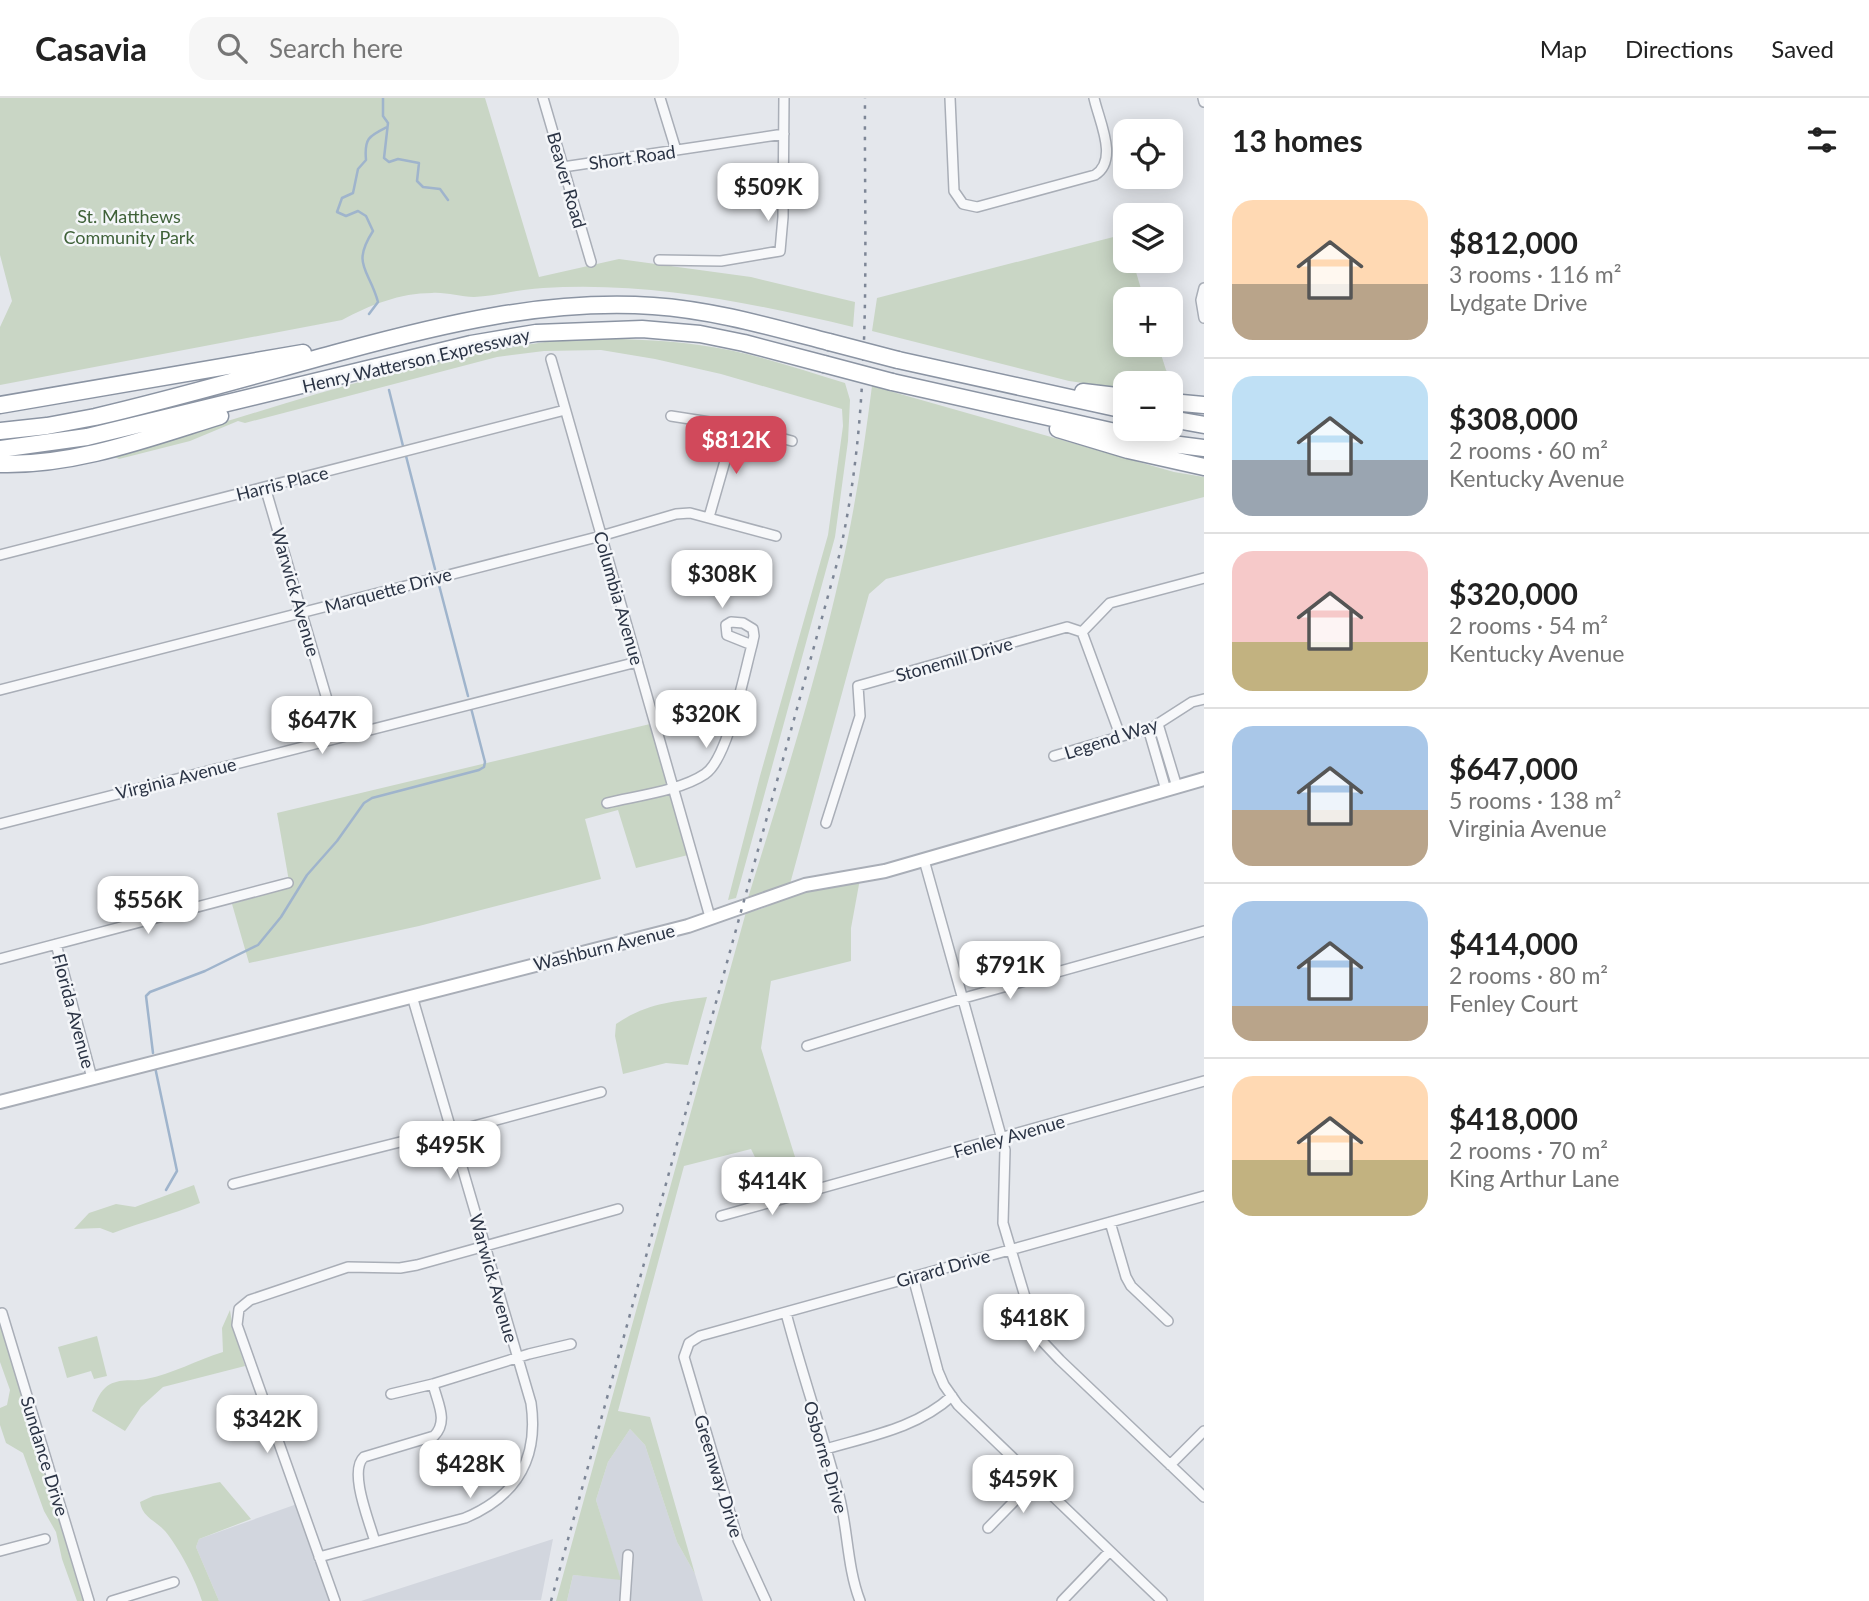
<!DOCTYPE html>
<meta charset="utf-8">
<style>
body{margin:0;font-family:Lato,sans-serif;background:#f6f6f6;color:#222;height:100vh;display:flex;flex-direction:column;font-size:26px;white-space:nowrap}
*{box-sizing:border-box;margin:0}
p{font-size:23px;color:#767676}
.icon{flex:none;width:38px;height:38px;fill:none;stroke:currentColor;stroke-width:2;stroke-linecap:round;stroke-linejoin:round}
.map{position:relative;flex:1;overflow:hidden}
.panel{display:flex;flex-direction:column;background:#fff;width:665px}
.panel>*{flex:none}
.controls{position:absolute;left:1113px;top:21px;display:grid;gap:14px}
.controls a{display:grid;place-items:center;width:70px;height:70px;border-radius:14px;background:#fff;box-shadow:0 4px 18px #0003;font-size:35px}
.price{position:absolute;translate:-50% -60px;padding:0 16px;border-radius:14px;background:#fff;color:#222;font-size:23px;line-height:46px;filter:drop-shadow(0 2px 4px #0008)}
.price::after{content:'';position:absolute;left:50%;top:42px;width:21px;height:16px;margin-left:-10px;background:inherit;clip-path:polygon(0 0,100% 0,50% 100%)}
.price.on{background:#d1495b;color:#fff}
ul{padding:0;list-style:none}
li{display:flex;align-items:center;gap:21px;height:175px;padding:0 28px}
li+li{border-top:2px solid #e0e0e0}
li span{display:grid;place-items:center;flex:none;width:196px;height:140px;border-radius:21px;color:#555}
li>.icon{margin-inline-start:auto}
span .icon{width:84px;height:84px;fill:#fffc;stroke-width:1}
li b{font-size:30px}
h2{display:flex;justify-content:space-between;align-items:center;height:84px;padding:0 28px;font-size:30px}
header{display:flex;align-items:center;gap:42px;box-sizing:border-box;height:98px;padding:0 35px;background:#fff;border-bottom:2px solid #e0e0e0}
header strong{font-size:33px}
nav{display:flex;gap:38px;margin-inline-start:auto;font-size:24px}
.search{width:490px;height:63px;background:#f6f6f6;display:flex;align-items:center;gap:18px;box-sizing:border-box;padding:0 24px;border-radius:21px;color:#767676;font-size:26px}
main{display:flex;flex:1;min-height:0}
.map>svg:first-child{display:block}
.built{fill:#d2d6de}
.green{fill:#c9d6c5}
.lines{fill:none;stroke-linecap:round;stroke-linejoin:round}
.stream{stroke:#9fb4cc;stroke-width:2.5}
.street-casing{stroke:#a9aeb7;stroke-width:12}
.secondary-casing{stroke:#a9aeb7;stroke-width:16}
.highway-casing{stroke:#8b94a3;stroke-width:19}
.street{stroke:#f7f8fa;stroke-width:9}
.secondary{stroke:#fff;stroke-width:12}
.highway{stroke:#fff;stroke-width:16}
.rail{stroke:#7d8696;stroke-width:2.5;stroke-dasharray:3.5 7;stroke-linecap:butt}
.highway-bridge-casing{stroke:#8b94a3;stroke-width:19;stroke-linecap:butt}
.highway-bridge{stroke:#fff;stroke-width:16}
.labels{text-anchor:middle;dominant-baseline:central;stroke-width:5;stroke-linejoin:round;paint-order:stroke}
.street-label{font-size:18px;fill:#2b3445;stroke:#f4f6f9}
.park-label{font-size:18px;fill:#3f6138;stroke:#f4f6f9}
</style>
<header>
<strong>Casavia</strong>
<div class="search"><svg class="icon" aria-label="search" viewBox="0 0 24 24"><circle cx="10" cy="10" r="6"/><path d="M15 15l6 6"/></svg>Search here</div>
<nav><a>Map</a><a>Directions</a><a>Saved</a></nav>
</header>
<main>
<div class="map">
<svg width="1204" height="1503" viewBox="0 0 1204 1503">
<rect width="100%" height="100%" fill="#e4e7ec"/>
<path class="built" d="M630 1331 645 1347 677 1444 695 1476 703 1503H567L573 1477 620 1481 596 1402 608 1364Z
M297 1406 331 1503H219L196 1449 199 1441Z
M553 1441 541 1502 361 1503Z"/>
<path class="green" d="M0 0H485L539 179 619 161 751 179 855 204 853 229C752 205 647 183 543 190 520 191 497 198 474 199 460 199 446 194 432 195 400 195 370 207 342 222L0 287V229L12 203 0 157Z
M1125 136V163H1146L1147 167 1136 174 1144 201H1125V247H1158L1166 272 1184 299 1171 297V285H1125V291L1069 283 872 233 877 200Z
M576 240C617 241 658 241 699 247 748 253 798 271 845 285L850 302 848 343 835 439 736 800 728 802 760 678 828 437 843 328 842 311 721 276 655 261 601 252 544 253 497 259 245 325 238 323 190 343 119 361 113 358C265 313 418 258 576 240Z
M872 288 1174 374 1204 379V399L886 481 869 496 790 786 748 800C781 693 817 581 841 472 855 411 864 350 872 288Z
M650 626 688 757 636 770 618 712 585 721 601 781 419 828 249 865 232 806 290 789 277 715Z
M860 781 851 830V863L771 883 761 950 805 1091 774 1098 751 1051 684 1068 618 1313 650 1319 695 1476 677 1444 645 1347 630 1331 608 1364 596 1402 621 1482 573 1477 567 1503H556L746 814C762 813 773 805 788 799 811 790 836 785 860 781Z
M707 899 688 967 666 965 623 976 615 938 616 926C647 905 671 904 707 899Z
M194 1087 200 1105C171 1117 142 1124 113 1135L100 1130 74 1131 89 1115 116 1106 135 1109Z
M230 1212 233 1231 245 1268 163 1289 141 1309 125 1333 92 1313C95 1306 99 1295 105 1290 117 1279 132 1284 146 1281 173 1276 196 1262 223 1254L222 1230Z
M0 1228 3 1231 83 1503H77L62 1461 56 1434 44 1413 23 1355 6 1345 0 1327V1310L7 1307 10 1292 0 1264Z
M97 1238 107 1278 94 1281 91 1273 67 1280 58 1249Z
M220 1384 251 1421 199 1441 196 1449 219 1503H202C196 1482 179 1450 165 1433 156 1423 142 1419 140 1404L153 1398Z"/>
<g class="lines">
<path class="stream" d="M383 0V18L388 25 384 60 389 64 398 61 419 65 417 83 423 89 440 91 448 102
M369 216 378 204C369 171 351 167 373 133L366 118 358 113 346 118 337 114 342 100 353 95 358 71 366 62C364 40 369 38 387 29
M389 292 403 348
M406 358 435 471
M439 487 468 598
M153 955 146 898 150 894 205 873 258 847 281 819 307 777 337 743 364 705 372 700 479 672 484 669 485 664 471 610
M155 969 177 1073 166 1092"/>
<g class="street-casing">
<path id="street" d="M543 0 591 164
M660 0 676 52
M950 0 954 93 963 106 977 109 1095 77C1119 62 1099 23 1094 0
M1203 0 1204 4
M563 69 784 36
M659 162 721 163 780 153 783 119 784 0
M1204 190 1201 202 1204 220
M551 261 710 819
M671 318 735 328 792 343
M265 389 338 639
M709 419 735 328
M0 457 565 312
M1082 534 1110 505 1204 480
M1082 534 1120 637
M0 592 601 438 676 416 690 415 776 438
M1158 626 1177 689
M1148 630 1166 692
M1054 658 1153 629 1192 604 1204 601
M607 705C635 698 680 693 705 676 728 661 744 576 752 547L754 538 753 531 743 525 731 524 726 527 727 537 752 547
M826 725 860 618 858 588 1067 529 1082 534
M0 726 637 564
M924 762 1005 1052 1003 1125 1034 1229 1042 1243 1060 1262 1204 1399
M56 846 92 980
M0 861 288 785
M807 948 964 900 1204 833
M233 1086 444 1033 459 1032 601 994
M721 1118 1204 983
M1110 1124 1126 1179 1131 1188 1168 1223
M913 1179 938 1273 944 1287 958 1307 1162 1503
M786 1215C802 1276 823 1336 839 1397 848 1432 847 1469 860 1503
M0 1216 2 1215 89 1503
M391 1296 433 1286 529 1256 571 1246
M826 1351C870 1338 917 1330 952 1298
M1170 1367 1204 1333
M988 1430 1036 1381
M375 1444C370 1425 348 1373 364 1359L434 1338C449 1323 437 1304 433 1286
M0 1453 45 1441
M319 1459 465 1420C517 1398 539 1361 531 1305L412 898
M112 1503 174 1484
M335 1503 237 1227 239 1211 250 1202 348 1169 400 1170 417 1167 618 1111
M625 1503 628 1457
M766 1503 738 1442 684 1259 689 1245 700 1238 1204 1098
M1062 1503 1110 1453"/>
</g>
<g class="secondary-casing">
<path id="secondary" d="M0 1004 688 828 805 787 885 773 1204 681"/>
</g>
<g class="highway-casing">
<path id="highway" d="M898 262 1125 312
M892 284 1164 345 1204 350
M1083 294 1125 299
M1171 304 1204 307
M0 307 303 255
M1171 321 1204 327
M1058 331 1128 352 1204 369
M0 333 47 328 95 319C177 300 259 276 340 254 443 226 546 201 653 208 713 212 771 229 829 244
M0 351 87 339 471 246 536 235 642 231 700 236 744 245 824 266
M0 366C75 368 149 340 220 318"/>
</g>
<use href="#street" class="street"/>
<use href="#secondary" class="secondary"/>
<use href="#highway" class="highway"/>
<path class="rail" d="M551 1503 839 458C873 309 864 153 865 0"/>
<g class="highway-bridge-casing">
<path id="highway-bridge" d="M829 244 898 262
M824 266 892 284"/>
</g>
<use href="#highway-bridge" class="highway-bridge"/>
</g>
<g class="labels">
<g class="street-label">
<text transform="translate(632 59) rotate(-8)">Short Road</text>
<text transform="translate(567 82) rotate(74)">Beaver Road</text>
<text transform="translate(416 262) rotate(-13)">Henry Watterson Expressway</text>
<text transform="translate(282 385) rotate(-14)">Harris Place</text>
<text transform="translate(388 492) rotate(-15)">Marquette Drive</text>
<text transform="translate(296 494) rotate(74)">Warwick Avenue</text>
<text transform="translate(619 500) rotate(74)">Columbia Avenue</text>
<text transform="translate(954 561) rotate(-16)">Stonemill Drive</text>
<text transform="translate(1111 640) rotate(-18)">Legend Way</text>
<text transform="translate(176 680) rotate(-14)">Virginia Avenue</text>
<text transform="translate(604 849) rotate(-14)">Washburn Avenue</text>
<text transform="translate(74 913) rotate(75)">Florida Avenue</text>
<text transform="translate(1009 1038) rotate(-16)">Fenley Avenue</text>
<text transform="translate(943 1170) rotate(-16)">Girard Drive</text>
<text transform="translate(494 1180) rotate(74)">Warwick Avenue</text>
<text transform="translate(45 1358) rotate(73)">Sundance Drive</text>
<text transform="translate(826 1359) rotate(74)">Osborne Drive</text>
<text transform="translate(719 1378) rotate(73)">Greenway Drive</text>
</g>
<g class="park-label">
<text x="129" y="118">St. Matthews<tspan x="129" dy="21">Community Park</tspan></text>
</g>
</g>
</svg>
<div class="controls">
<a><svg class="icon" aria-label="locate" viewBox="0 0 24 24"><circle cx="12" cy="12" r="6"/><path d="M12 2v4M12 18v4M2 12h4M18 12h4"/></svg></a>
<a><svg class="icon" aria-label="layers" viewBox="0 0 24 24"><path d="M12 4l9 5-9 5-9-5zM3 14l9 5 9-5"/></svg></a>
<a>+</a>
<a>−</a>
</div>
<b class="price" style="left:768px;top:125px">$509K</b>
<b class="price on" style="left:736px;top:378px">$812K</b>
<b class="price" style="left:722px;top:512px">$308K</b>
<b class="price" style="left:706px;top:652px">$320K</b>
<b class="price" style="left:322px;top:658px">$647K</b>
<b class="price" style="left:148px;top:838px">$556K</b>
<b class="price" style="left:1010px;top:903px">$791K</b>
<b class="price" style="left:450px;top:1083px">$495K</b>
<b class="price" style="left:772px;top:1119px">$414K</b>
<b class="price" style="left:1034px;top:1256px">$418K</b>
<b class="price" style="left:267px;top:1357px">$342K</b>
<b class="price" style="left:470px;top:1402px">$428K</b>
<b class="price" style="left:1023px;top:1417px">$459K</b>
</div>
<section class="panel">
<h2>13 homes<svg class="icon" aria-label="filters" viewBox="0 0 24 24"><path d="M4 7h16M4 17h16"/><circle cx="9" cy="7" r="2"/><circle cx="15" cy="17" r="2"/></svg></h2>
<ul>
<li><span style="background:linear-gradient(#ffd9b3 60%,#b9a48a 0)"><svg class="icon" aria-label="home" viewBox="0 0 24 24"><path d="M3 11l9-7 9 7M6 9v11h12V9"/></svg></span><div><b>$812,000</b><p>3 rooms · 116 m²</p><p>Lydgate Drive</p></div></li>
<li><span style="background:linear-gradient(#bfe0f5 60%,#9aa5b1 0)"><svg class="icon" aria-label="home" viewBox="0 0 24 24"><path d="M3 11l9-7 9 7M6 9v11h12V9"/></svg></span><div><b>$308,000</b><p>2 rooms · 60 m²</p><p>Kentucky Avenue</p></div></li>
<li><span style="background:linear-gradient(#f6c9c9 65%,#c2b280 0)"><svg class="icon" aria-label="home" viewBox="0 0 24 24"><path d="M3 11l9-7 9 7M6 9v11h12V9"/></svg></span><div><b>$320,000</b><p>2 rooms · 54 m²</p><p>Kentucky Avenue</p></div></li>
<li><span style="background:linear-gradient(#a9c7e8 60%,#b9a48a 0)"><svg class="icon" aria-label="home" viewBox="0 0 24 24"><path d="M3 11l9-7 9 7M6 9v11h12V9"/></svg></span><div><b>$647,000</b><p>5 rooms · 138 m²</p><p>Virginia Avenue</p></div></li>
<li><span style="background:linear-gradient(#a9c7e8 75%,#b9a48a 0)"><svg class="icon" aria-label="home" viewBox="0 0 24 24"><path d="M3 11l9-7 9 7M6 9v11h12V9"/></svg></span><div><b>$414,000</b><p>2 rooms · 80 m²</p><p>Fenley Court</p></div></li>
<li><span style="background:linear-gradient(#ffd9b3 60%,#c2b280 0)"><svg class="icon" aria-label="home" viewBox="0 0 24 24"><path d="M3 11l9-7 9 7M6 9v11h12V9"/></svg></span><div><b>$418,000</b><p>2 rooms · 70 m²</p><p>King Arthur Lane</p></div></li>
</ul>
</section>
</main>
